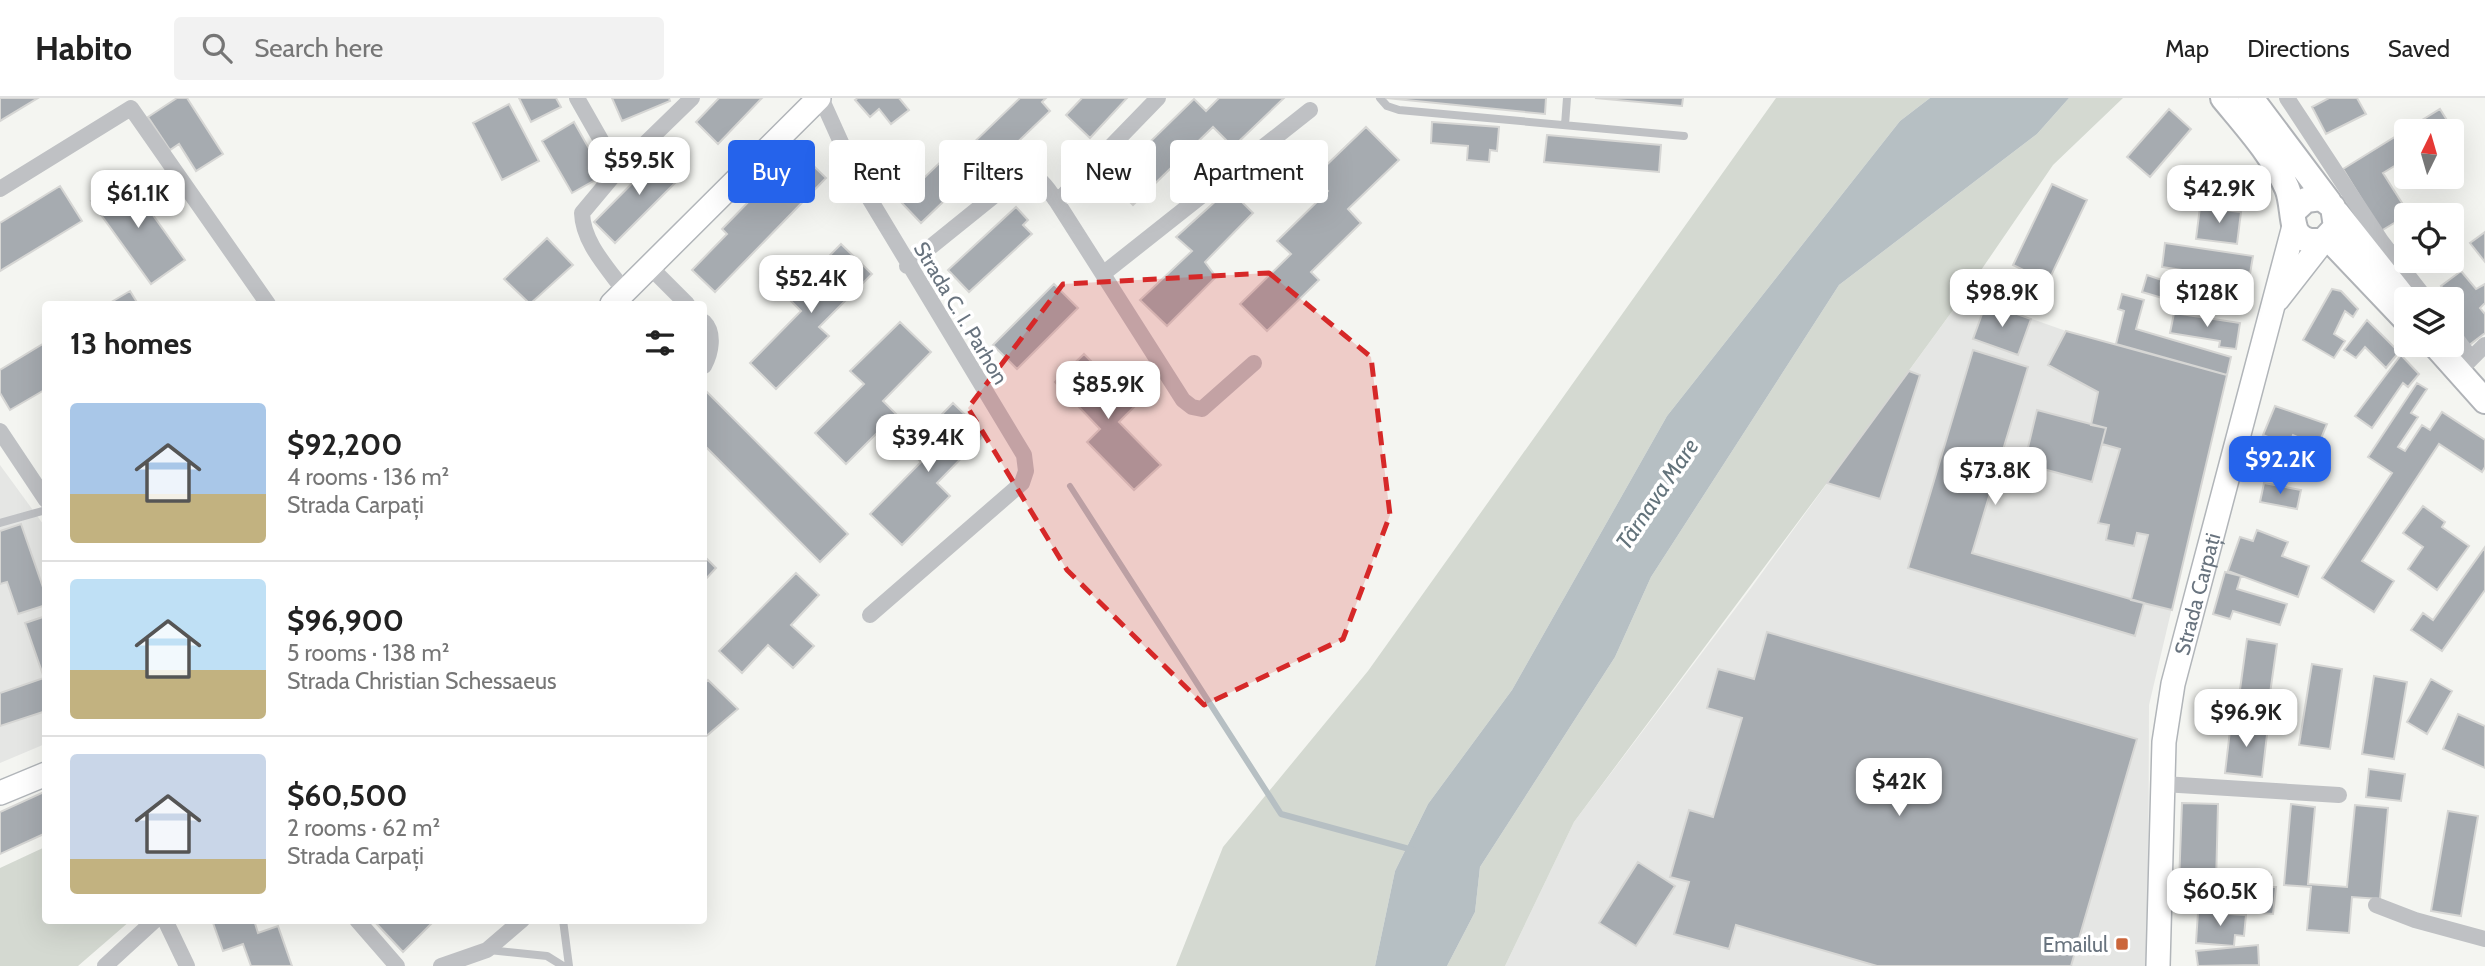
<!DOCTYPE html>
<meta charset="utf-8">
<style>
body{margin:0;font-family:Cabin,sans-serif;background:#f2f2f2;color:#222;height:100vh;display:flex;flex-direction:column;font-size:26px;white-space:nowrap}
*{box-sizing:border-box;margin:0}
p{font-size:23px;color:#767676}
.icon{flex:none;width:38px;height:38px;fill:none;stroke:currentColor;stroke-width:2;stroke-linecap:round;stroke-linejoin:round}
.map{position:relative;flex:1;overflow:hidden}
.sheet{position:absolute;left:42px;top:203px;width:665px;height:623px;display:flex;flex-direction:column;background:#fff;border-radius:7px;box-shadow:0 7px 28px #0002}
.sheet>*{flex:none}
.hud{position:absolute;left:728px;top:42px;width:665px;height:63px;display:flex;gap:14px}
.needle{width:46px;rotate:5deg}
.fabs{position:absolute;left:2394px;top:21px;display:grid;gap:14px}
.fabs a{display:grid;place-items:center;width:70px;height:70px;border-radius:7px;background:#fff;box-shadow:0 7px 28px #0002;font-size:35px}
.price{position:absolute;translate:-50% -60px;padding:0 16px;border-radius:14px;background:#fff;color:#222;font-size:23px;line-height:46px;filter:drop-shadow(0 2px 4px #0008)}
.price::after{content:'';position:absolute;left:50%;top:42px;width:21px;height:16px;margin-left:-10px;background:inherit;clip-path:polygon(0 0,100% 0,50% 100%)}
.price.on{background:#2563eb;color:#fff}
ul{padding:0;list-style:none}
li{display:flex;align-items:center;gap:21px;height:175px;padding:0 28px}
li+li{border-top:2px solid #e0e0e0}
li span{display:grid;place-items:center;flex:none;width:196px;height:140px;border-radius:7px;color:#555}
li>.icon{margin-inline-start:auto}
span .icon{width:84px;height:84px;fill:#fffc;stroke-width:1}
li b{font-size:30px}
h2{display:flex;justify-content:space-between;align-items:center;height:84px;padding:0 28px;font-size:30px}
.tag{padding:0 24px;border-radius:7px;background:#fff;box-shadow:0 7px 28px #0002;font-size:24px;line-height:63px}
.tag.on{background:#2563eb;color:#fff}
header{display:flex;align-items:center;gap:42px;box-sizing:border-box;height:98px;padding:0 35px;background:#fff;border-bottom:2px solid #e0e0e0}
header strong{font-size:33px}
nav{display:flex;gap:38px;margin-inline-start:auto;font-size:24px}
.search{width:490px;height:63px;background:#f2f2f2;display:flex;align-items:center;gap:18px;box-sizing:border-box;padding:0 24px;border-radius:7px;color:#767676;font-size:26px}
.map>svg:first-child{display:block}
.built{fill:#e5e6e4}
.green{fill:#d4d9d1}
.water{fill:#b6bfc3}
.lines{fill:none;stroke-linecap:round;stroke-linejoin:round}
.stream{stroke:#b6bfc3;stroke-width:6}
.building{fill:#a6abb0;stroke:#d6d6d4;stroke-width:2}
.secondary-casing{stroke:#b1b5b9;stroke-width:26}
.primary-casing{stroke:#b0b3b7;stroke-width:28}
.lane{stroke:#bfc1c4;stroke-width:8}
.street{stroke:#bfc1c4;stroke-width:16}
.secondary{stroke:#fff;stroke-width:23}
.primary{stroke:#fff;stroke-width:24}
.marked{fill:#d62828;fill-opacity:0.2;stroke:#d62828;stroke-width:5;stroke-dasharray:14 9;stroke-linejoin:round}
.poi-dot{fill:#cb663b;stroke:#fff;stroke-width:2.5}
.labels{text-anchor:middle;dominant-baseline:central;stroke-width:7;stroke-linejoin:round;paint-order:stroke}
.street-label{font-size:21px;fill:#68737e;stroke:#fff}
.poi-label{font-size:21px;fill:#68737e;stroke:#fff;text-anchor:end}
.water-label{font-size:23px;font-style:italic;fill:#63737b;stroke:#fff}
</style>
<header>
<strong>Habito</strong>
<div class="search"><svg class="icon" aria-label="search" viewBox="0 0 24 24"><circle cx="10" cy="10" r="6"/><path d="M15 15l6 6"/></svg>Search here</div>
<nav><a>Map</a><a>Directions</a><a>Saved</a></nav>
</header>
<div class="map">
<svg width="2485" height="868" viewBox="0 0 2485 868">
<rect width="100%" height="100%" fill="#f4f5f1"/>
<path class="built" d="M1964 197 2066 233 2227 277 2149 607 2148 868H1505L1574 724 1751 490Z
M0 367 46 430 45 646 0 665Z"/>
<path class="green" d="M1776 0H1930L1900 23 1667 318 1512 592 1428 706 1395 773 1375 868H1176L1223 749 1368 573Z
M2069 0H2123L2053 67 1964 197 1827 385 1574 724 1505 868H1447L1475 814 1480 769 1615 559 1651 479 1839 187 2037 36Z
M45 749 46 822 130 823 78 868H0V770Z"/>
<path class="water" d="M1930 0H2069L2037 36 1839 187 1651 479 1615 559 1480 769 1475 814 1447 868H1375L1395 773 1428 706 1512 592 1667 318 1900 23Z"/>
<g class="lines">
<path class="stream" d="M1070 388 1281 716 1413 752"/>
</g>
<path class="building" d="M0 0H38L0 23Z
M177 0H187L223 56 196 73 179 46 170 52 148 19Z
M519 0H556L561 9 531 24Z
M612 0H669L670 3 622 23Z
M719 0H762L718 46 696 24Z
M858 0H899L909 12 891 26 879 11 870 19 855 2Z
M1020 0H1046L1042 4 1050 13 976 84 970 78 921 125 900 103 956 49 963 55Z
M1082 0H1127L1090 40 1066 17Z
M1219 0H1284L1233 49 1213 29 1133 107 1110 83 1194 1 1206 13Z
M1386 0H1546L1545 16Z
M1595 0H1683L1682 8Z
M2329 0H2357L2366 16 2326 36 2312 9Z
M509 6 539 63 502 82 473 25Z
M2169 11 2191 31 2150 79 2127 59Z
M2440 11 2453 32 2406 33V61L2383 75 2409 116 2381 133 2343 71Z
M574 24 604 77 572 95 542 43Z
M1432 24 1499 29 1497 53 1490 52 1489 64 1467 62 1468 48 1431 45Z
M1366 29 1399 62 1348 111 1361 125 1311 174 1319 182 1267 233 1240 206 1291 156 1277 143 1328 93 1314 79Z
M1547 37 1661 47 1659 74 1544 64Z
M793 48 826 80 715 194 692 172 727 136 722 131 758 94 753 89Z
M663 54 685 75 615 145 594 124Z
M125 78 185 162 151 186 91 103Z
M2052 86 2087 102 2048 184 2013 167Z
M60 88 82 123 0 173V125Z
M1229 91 1253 115 1205 164 1216 179 1167 228 1140 202 1192 153 1176 139Z
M1016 109 1028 122 1023 127 1032 136 969 194 948 172Z
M2200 109 2241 114 2237 146 2196 141Z
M2485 134V164L2470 145Z
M2406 136V163H2420L2410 172 2390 151Z
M547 140 573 167 530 206 504 181Z
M2165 145 2253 158 2249 182 2162 169Z
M841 146 872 176 819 229 829 238 776 291 750 265 801 213 788 200Z
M2461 173 2476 191 2485 186V205L2480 210 2485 216V235L2468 248 2452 227V208L2455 206 2441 188Z
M2147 177 2183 189 2246 197 2244 215 2186 207 2142 194Z
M1054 186 1078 210 1017 271 993 247Z
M2332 191 2341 193 2358 211 2353 219 2345 213 2334 236 2345 243 2334 260 2303 242Z
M130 193 138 206H108Z
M2122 196 2144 202 2136 231 2231 259 2227 277 2116 246 2124 213 2118 211Z
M1986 205 2031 221 2018 257 1973 241Z
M2174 215 2240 225 2236 251 2219 249 2220 243 2170 235Z
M2367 222 2399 254 2386 270 2365 249 2356 260 2344 252Z
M900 224 931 254 883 303 896 316 846 366 815 335 864 286 850 273Z
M2066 233 2227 277 2172 512 2131 502 2148 437 2137 435 2134 448 2106 442 2109 427 2098 425 2120 351 2102 346 2106 330 2091 327 2098 294 2048 267Z
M46 244V291L10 312 0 295V272Z
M1973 252 2028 269 1972 455 2144 505 2135 538 1908 470Z
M1084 256 1135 308 1119 324 1161 367 1134 392 1087 344 1100 331 1055 284Z
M2401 257 2419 276 2408 289 2403 285 2372 330 2355 318Z
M1909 273 1920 277 1880 401 1827 385Z
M2417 285 2427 291 2411 315 2418 319 2398 349 2405 353 2422 327 2430 332 2442 314 2485 342V369L2482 374 2439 346 2362 463 2394 483 2374 514 2322 480 2392 375 2368 359Z
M704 291 848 436 820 464 704 347Z
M953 305 985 336 937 385 950 398 902 447 870 416 921 364 908 351Z
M2275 308 2327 326 2318 348 2293 337 2289 348 2263 337Z
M2037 312 2106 330 2092 384 2024 366Z
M2274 350 2324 362 2320 379 2270 366Z
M2264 385 2301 392 2297 411 2260 404Z
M2423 408 2445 424 2442 429 2469 448 2437 492 2408 471 2423 449 2403 435Z
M21 426 46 498V507L18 516 7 484 0 486V433Z
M2257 432 2288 444 2282 458 2309 468 2298 499 2228 473 2240 439 2253 443Z
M2485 449V492L2442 553 2411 532 2423 515 2433 522Z
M704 458 716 470 704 483Z
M2225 474 2241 478 2237 491 2287 506 2280 527 2233 513 2230 521 2213 516Z
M796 475 819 497 791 527 814 548 793 570 768 547 742 575 719 553Z
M46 518V613L0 628V595L44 580 25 525Z
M1767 534 2137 641 2071 868H1877L1736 827 1729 851 1674 836 1689 784 1670 779 1689 712 1713 719 1742 620 1707 610 1718 571 1754 581Z
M2247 541 2277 546 2268 610 2238 606Z
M2312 566 2342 571 2330 651 2299 647Z
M2374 578 2407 584 2394 661 2362 656Z
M2431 581 2452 593 2427 636 2407 624Z
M708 582 738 611 704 640V586Z
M2458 616 2485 628V670L2443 651Z
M2231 624 2268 628 2262 679 2225 675Z
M2369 671 2405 676 2401 703 2366 699Z
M46 693V735L0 756V714Z
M2182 705 2218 706 2216 786 2179 785Z
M2291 706 2315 709 2308 786 2347 789 2355 707 2388 710 2380 801 2352 799 2349 835 2307 832 2311 789 2284 787Z
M2448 713 2478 718 2461 818 2431 813Z
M1638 764 1675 788 1636 848 1599 825Z
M2218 772 2271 777 2270 789H2276L2273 816 2222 812 2224 784 2217 783Z
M2198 814 2246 817 2244 838 2235 837 2234 848 2196 845Z
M212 822H254L258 835 278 828 292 868H251L243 846 223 853Z
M373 822H435L403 854Z
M2258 847 2259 867 2198 868 2196 853Z"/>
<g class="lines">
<g class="secondary-casing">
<g id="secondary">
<path d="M2278 201 2324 142"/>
<path d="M612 206 819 0"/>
<path d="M0 695 46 676"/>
<path id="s1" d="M2158 868 2164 644 2173 586 2294 128"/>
</g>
</g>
<g class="primary-casing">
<path id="primary" d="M2223 0C2246 28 2272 56 2287 90 2293 104 2291 127 2298 136 2305 144 2314 144 2324 142L2336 129 2333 109 2321 100 2306 102 2294 113
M2251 0 2329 104
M2337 115 2406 202
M2328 140 2406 222
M2435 247 2485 303"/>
</g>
<path class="lane" d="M1380 0 1387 8 1399 12 1684 38
M1565 27 1567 0
M0 425 46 412
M563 822 569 868
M489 852 547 858 563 868"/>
<path class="street" d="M577 0 618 72
M821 0 857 80 1024 357 1026 373 1022 385 870 517
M2287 0 2381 143 2426 201
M0 91 131 10 268 206
M1057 104 1158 0
M907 168 1016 80C1039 73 1045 87 1057 104L1183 302 1192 309 1202 311 1254 265
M651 170 687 206
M1104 175 1310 12
M625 194C608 170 583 145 582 115L618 72 692 0
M704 224C715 235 711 255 704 268
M2452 235 2470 259
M2459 273 2485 247
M0 333 46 402
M2163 686 2339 697
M2376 807 2415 822 2485 841
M165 822 187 868
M357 822 397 868
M105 868 155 822
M441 868 487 852 522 822"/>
<use href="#secondary" class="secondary"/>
<use href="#primary" class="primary"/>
</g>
<path class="marked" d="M1269 175 1371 259 1390 417 1343 541 1204 607 1067 472 968 310 1063 186Z"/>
<rect class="poi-dot" x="2115" y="839" width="14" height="14" rx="3.5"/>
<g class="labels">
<g class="street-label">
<text transform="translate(961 215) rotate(59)">Strada C. I. Parhon</text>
<text stroke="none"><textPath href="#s1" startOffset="376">Strada Carpați</textPath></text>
</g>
<g class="poi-label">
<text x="2108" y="846">Emailul</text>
</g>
<g class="water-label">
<text transform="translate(1657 396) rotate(-56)">Târnava Mare</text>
</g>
</g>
</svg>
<div class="fabs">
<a><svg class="needle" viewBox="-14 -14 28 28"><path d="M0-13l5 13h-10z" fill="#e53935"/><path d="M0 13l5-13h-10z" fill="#767676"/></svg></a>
<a><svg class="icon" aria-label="locate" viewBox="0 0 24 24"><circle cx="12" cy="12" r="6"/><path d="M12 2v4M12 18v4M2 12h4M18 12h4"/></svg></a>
<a><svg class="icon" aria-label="layers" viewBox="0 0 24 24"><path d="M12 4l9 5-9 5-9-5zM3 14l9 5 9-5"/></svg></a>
</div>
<b class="price" style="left:639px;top:99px">$59.5K</b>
<b class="price" style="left:2219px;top:127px">$42.9K</b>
<b class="price" style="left:138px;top:132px">$61.1K</b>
<b class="price" style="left:811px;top:217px">$52.4K</b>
<b class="price" style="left:2002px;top:231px">$98.9K</b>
<b class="price" style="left:2207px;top:231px">$128K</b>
<b class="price" style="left:1108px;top:323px">$85.9K</b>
<b class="price" style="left:928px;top:376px">$39.4K</b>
<b class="price on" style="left:2280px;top:398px">$92.2K</b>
<b class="price" style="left:1995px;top:409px">$73.8K</b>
<b class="price" style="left:2246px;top:651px">$96.9K</b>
<b class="price" style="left:1899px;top:720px">$42K</b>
<b class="price" style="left:2220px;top:830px">$60.5K</b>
<div class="hud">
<a class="tag on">Buy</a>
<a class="tag">Rent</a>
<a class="tag">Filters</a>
<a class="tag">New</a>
<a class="tag">Apartment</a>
</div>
<section class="sheet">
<h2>13 homes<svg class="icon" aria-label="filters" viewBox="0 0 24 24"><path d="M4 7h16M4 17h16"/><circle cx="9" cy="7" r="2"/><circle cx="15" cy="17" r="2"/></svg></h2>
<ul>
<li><span style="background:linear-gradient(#a9c7e8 65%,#c2b280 0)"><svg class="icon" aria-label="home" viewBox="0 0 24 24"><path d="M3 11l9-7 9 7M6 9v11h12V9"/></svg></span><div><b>$92,200</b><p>4 rooms · 136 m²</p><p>Strada Carpați</p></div></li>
<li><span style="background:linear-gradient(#bfe0f5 65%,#c2b280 0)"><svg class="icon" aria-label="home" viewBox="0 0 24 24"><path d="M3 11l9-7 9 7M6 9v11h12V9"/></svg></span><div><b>$96,900</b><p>5 rooms · 138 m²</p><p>Strada Christian Schessaeus</p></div></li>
<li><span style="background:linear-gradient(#c9d6e8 75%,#c2b280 0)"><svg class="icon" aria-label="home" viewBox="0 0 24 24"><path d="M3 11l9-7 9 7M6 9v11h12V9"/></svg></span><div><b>$60,500</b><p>2 rooms · 62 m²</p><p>Strada Carpați</p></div></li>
</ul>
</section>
</div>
